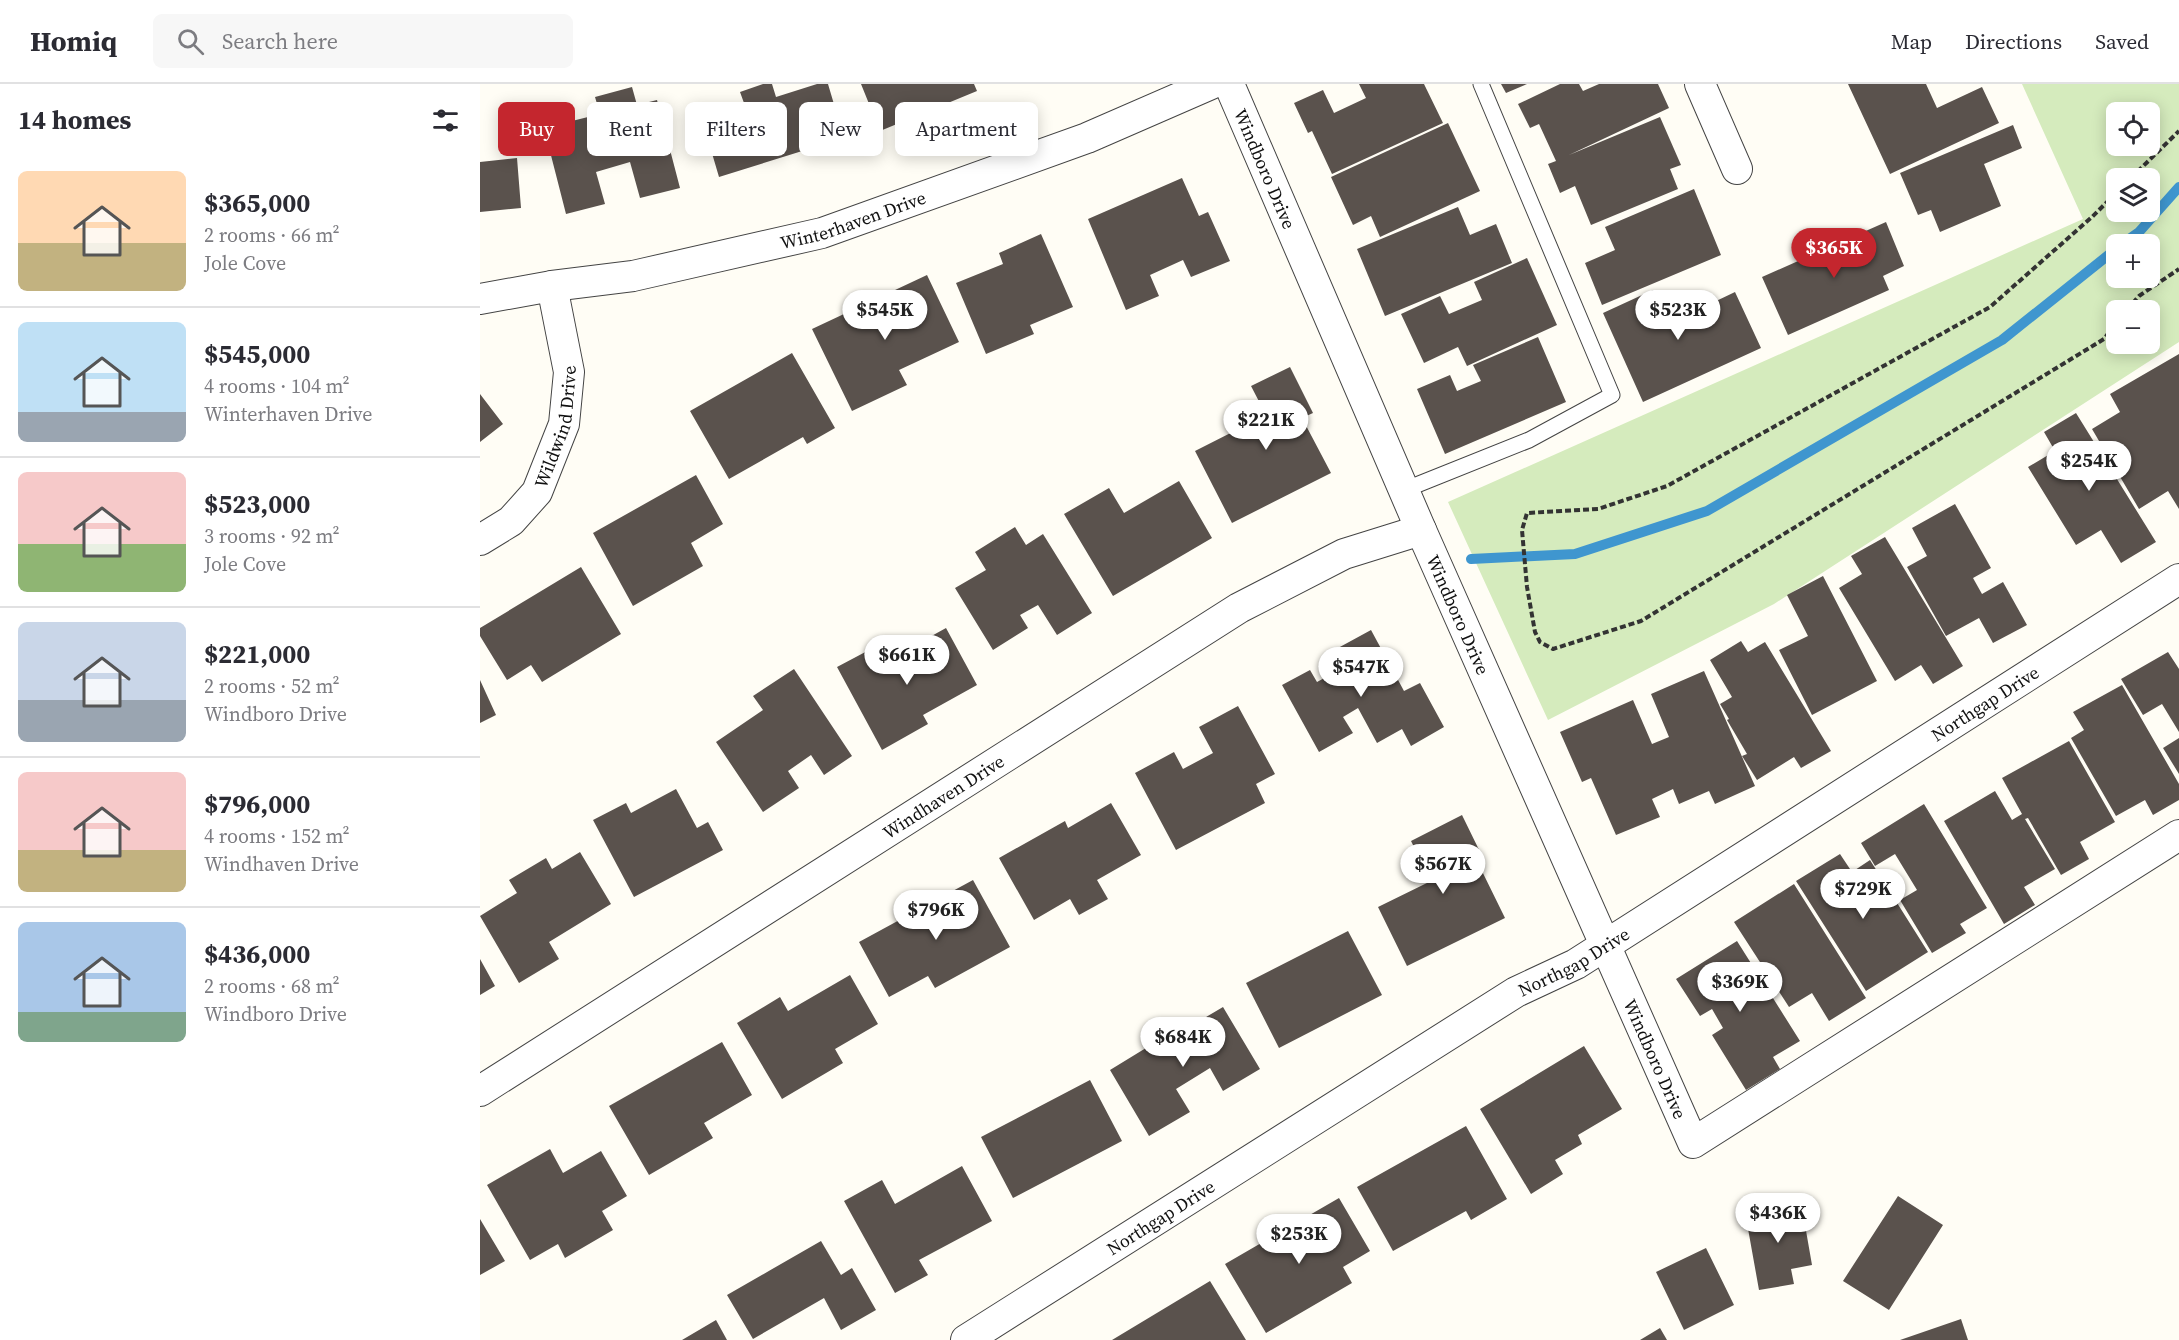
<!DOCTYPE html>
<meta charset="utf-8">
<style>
body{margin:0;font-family:"Source Serif 4",serif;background:#f7f7f7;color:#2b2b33;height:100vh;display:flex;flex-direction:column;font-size:22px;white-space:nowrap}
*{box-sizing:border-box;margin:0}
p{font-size:20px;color:#7c7c81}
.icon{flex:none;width:33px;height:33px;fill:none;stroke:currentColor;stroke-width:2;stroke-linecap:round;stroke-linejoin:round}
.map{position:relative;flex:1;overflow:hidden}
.drawer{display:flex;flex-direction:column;background:#fff;width:480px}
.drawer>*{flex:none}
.top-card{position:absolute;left:18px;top:18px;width:570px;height:54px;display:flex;gap:12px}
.tools{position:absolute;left:1626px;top:18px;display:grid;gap:12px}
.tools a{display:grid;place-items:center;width:54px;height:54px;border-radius:9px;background:#fff;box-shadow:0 3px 15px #0003;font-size:30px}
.price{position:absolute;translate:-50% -51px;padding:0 14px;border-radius:21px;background:#fff;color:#222;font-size:20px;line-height:39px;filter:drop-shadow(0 2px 3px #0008)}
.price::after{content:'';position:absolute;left:50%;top:36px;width:18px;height:14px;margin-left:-9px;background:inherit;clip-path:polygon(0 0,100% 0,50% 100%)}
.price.active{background:#c4262e;color:#fff}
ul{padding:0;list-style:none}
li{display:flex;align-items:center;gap:18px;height:150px;padding:0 18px}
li+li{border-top:2px solid #e1e1e2}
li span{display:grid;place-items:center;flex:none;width:168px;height:120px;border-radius:9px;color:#555}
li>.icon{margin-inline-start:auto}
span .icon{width:72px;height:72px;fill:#fffc;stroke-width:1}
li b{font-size:26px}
h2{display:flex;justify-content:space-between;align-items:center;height:72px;padding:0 18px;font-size:26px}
.pill{padding:0 21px;border-radius:9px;background:#fff;box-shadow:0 3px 15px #0003;font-size:21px;line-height:54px}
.pill.active{background:#c4262e;color:#fff}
header{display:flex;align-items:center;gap:36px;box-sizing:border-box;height:84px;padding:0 30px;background:#fff;border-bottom:2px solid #e1e1e2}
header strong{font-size:28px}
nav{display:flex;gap:33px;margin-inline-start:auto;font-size:21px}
.search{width:420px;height:54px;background:#f7f7f7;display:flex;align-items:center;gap:15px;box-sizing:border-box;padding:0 21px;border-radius:9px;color:#7c7c81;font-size:22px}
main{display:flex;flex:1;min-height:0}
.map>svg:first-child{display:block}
.green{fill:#d5ebbd;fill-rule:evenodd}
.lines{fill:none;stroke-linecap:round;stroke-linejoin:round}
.stream{stroke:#3f96cf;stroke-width:10}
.building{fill:#5a524d}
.lane-casing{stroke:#444;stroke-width:17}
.street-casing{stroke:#444;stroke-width:32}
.path{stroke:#333;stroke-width:4;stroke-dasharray:6 3;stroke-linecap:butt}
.lane{stroke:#fff;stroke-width:15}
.street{stroke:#fff;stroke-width:30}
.labels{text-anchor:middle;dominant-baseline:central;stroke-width:6;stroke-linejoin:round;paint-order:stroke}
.street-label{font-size:18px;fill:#111;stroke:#fff}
</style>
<header>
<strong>Homiq</strong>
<div class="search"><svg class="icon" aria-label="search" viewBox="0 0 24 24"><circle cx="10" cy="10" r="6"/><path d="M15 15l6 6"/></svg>Search here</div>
<nav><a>Map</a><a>Directions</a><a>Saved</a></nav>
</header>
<main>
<section class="drawer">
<h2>14 homes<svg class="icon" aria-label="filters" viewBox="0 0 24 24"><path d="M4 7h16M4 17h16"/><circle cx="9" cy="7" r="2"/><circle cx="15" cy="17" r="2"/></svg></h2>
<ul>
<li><span style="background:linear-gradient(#ffd9b3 60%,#c2b280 0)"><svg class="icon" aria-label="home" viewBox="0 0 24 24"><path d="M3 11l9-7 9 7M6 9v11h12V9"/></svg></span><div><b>$365,000</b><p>2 rooms · 66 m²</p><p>Jole Cove</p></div></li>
<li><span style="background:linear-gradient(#bfe0f5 75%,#9aa5b1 0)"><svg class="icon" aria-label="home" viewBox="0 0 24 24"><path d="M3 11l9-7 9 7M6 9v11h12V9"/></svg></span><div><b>$545,000</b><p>4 rooms · 104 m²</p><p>Winterhaven Drive</p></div></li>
<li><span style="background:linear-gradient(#f6c9c9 60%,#8fb573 0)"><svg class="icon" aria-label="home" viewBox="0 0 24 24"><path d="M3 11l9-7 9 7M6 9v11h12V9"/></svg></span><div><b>$523,000</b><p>3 rooms · 92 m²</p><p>Jole Cove</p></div></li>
<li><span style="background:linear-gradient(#c9d6e8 65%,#9aa5b1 0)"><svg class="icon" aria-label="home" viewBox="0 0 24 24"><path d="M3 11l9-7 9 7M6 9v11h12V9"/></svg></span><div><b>$221,000</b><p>2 rooms · 52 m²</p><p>Windboro Drive</p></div></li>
<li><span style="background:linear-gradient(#f6c9c9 65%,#c2b280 0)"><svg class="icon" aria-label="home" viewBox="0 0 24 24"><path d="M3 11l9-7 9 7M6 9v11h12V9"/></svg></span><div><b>$796,000</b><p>4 rooms · 152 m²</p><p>Windhaven Drive</p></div></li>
<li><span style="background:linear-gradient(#a9c7e8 75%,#7fa58c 0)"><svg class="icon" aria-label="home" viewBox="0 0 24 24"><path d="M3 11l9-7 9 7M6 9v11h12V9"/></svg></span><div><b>$436,000</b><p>2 rooms · 68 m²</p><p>Windboro Drive</p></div></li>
</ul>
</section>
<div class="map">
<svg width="1699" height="1256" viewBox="0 0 1699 1256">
<rect width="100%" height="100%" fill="#fffdf5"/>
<path class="green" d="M1542 0H1699V258L1294 520 1068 636 968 418 1603 135ZM1636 28H1670V62H1636ZM1636 94H1670V128H1636ZM1636 160H1670V194H1636ZM1636 226H1670V260H1636Z"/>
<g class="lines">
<path class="stream" d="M1642 160 1659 148 1699 103
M991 475 1095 470 1227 427 1522 256 1636 165"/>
</g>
<path class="building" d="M283 0H292L296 13 337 0H348L364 54 239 93 221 32 264 19 260 8Z
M381 0H494L497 7 400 47Z
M879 0H944L963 39 852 90 832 47 828 49 814 19 843 6 854 29 886 14Z
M1021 0H1047L1026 9Z
M1080 0H1099L1103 7 1119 0H1178L1189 24 1089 71 1180 33 1201 81 1190 85 1198 105 1111 141 1095 102 1080 109 1068 80 1076 77 1059 40 1050 44 1038 20Z
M1368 0H1446L1457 24 1502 3 1519 39 1410 90Z
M152 3 157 21 177 16 200 104 160 114 150 78 116 88 125 120 86 130 64 44 120 30 115 13Z
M968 39 1000 107 900 153 891 132 873 141 851 93Z
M1533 41 1542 64 1504 80 1521 122 1460 148 1451 126 1438 131 1420 89Z
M37 74 41 124 0 128V78Z
M702 94 719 132 728 128 750 177 711 193 703 176 670 191 679 212 646 226 608 135Z
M1214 105 1241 171 1122 221 1105 179 1135 166 1125 143Z
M978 123 990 151 1016 140 1032 179 905 232 877 165Z
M1406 138 1424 182 1403 192 1409 206 1308 251 1282 193Z
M561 150 593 223 550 241 554 250 506 270 476 199 523 180 519 169Z
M1047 174 1077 241 987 282 978 263 944 279 921 230 960 212 969 230 1002 216 994 198Z
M447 191 479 258 419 286 427 301 372 327 332 245Z
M1173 206 1188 240 1255 208 1281 264 1163 318 1123 229Z
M1058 253 1086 318 965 370 937 305 970 291 977 307 1001 297 993 281Z
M312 269 355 344 327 360 323 353 249 395 210 327Z
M1699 270V425L1688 407 1659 425 1612 345 1640 328 1630 310Z
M810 283 833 329 822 334 851 389 752 439 715 367 786 331 771 302Z
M0 310 23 340 0 358Z
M1596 329 1676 458 1641 479 1621 446 1596 461 1548 383 1575 367 1564 348Z
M216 391 243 440 211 459 223 482 153 522 113 449Z
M699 397 732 454 633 512 584 430 629 404 644 429Z
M1475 420 1511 484 1493 494 1502 510 1523 498 1547 541 1513 559 1499 534 1466 552 1427 483 1447 472 1432 444Z
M535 443 546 461 563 450 612 529 577 551 558 521 540 531 548 544 513 566 475 504 506 486 495 468Z
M1405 453 1483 582 1453 600 1441 581 1415 597 1359 504 1382 490 1371 472Z
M101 483 141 550 62 598 51 581 27 596 0 552V544Z
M1343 492 1397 597 1332 631 1299 566 1328 552 1307 511Z
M466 544 497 601 443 631 448 640 402 666 357 583 391 565 399 581Z
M891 546 924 607 940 599 964 643 931 662 922 645 897 659 878 624 863 633 873 649 839 668 802 601 830 586 837 598 857 587 847 570Z
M1261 557 1268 568 1285 558 1351 667 1321 684 1314 673 1277 696 1262 672 1267 670 1247 636 1249 635 1240 620 1252 613 1230 576Z
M1688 568 1699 585V648L1682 620 1663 631 1641 595Z
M314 585 372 672 344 691 331 671 308 687 319 704 283 728 236 658 283 626 273 612Z
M1224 587 1275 702 1235 720 1229 707 1199 720 1193 705 1172 715 1180 733 1136 751 1111 694 1102 698 1080 648 1153 616 1172 660 1189 653 1171 610Z
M0 596 16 631 0 639Z
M1642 601 1699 700V716L1673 731 1665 716 1636 732 1591 654 1604 646 1593 628Z
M758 622 795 690 776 700 785 719 696 766 655 689 694 668 703 685 733 669 719 643Z
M1699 654V690L1683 664Z
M1589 657 1635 738 1600 758 1609 775 1581 791 1548 734 1545 735 1575 785 1544 803 1555 821 1524 840 1464 737 1515 707 1532 736 1542 730 1522 694Z
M196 705 217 744 228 738 243 766 154 813 113 736 146 719 151 729Z
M631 719 661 771 617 796 628 815 599 831 590 815 554 836 519 774 585 737 588 744Z
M1444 720 1507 824 1480 840 1486 849 1452 869 1420 816 1437 806 1415 770 1395 782 1381 759Z
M982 731 1003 774 997 777 1025 834 927 882 898 823 951 797 931 757Z
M100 768 131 820 69 858 79 875 39 899 0 832 37 809 29 796 66 774 72 785Z
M1360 770 1372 788 1390 776 1448 868 1386 907 1316 797Z
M493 796 530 863 455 904 448 892 409 913 379 858Z
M1314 800 1386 914 1349 937 1332 909 1309 923 1254 838Z
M868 847 902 911 799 964 766 899Z
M1257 857 1320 957 1293 973 1300 985 1266 1006 1232 951 1243 944 1232 925 1220 932 1196 895Z
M0 875 15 902 0 911Z
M370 891 398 940 355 965 363 979 302 1015 257 939 300 913 308 927Z
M743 923 780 985 743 1007 730 984 696 1005 710 1028 669 1052 630 986 697 945 699 949Z
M242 958 272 1011 224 1039 233 1054 169 1091 129 1022Z
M1104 962 1142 1025 1098 1051 1102 1060 1075 1076 1083 1090 1051 1110 1000 1025Z
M610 996 642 1057 533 1114 501 1053Z
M986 1042 1027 1115 991 1136 986 1127 913 1167 877 1103Z
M70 1065 83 1089 121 1067 147 1112 122 1127 133 1146 85 1174 78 1160 50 1176 7 1101Z
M482 1082 512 1137 439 1176 448 1191 415 1209 364 1117 402 1096 415 1120Z
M1418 1112 1463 1141 1409 1226 1363 1197Z
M859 1114 890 1167 863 1183 872 1199 786 1249 745 1180Z
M1321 1118 1332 1181 1311 1185 1314 1200 1279 1206 1265 1128Z
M0 1135 25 1177 0 1191Z
M341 1157 361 1191 372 1184 396 1226 361 1246 344 1214 273 1255 247 1211Z
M1226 1164 1254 1221 1204 1246 1176 1188Z
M730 1197 766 1256H632Z
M1481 1235 1488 1256H1420Z
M236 1236 247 1256H202Z
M1180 1244 1187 1256H1160Z"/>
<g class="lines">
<g class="lane-casing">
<path id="lane" d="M924 406 1049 356 1132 311 1001 0"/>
</g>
<g class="street-casing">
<g id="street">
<path id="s1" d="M749 0 941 446 1213 1059 1699 751"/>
<path d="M1220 0 1257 85"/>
<path id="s2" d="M0 215 72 202 153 192 342 149 607 54 731 0"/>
<path id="s3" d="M0 456 31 437 57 408 84 340 89 288 72 202"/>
<path id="s4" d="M0 1007 759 524 864 470 941 446"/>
<path id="s5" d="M486 1256 1036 908 1096 880 1699 495"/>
</g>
</g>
<path class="path" d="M1651 94 1699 47
M1636 109 1612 133 1510 223 1187 402 1118 425 1047 429 1042 446 1047 503 1055 548 1060 558 1073 565 1161 537 1624 255 1636 239
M1647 226 1659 212 1699 185"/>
<use href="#lane" class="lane"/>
<use href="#street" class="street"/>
</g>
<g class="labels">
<g class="street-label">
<text stroke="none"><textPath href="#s1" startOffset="92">Windboro Drive</textPath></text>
<text stroke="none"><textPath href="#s2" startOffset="382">Winterhaven Drive</textPath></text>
<text stroke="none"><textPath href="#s3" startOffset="144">Wildwind Drive</textPath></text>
<text stroke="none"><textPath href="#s1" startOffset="578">Windboro Drive</textPath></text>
<text stroke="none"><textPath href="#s5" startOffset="1202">Northgap Drive</textPath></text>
<text stroke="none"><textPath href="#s4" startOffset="549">Windhaven Drive</textPath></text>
<text stroke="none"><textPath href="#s5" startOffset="716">Northgap Drive</textPath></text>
<text stroke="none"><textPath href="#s1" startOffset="1064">Windboro Drive</textPath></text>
<text stroke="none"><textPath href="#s5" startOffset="230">Northgap Drive</textPath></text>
</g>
</g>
</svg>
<div class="tools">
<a><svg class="icon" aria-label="locate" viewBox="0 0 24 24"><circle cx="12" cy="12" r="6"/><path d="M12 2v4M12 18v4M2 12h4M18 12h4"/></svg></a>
<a><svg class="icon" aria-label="layers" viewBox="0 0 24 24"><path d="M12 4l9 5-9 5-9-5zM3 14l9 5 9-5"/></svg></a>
<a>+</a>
<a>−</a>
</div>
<b class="price active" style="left:1354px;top:195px">$365K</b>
<b class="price" style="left:405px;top:257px">$545K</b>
<b class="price" style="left:1198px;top:257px">$523K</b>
<b class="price" style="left:786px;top:367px">$221K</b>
<b class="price" style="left:1609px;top:408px">$254K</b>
<b class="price" style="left:427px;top:602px">$661K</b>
<b class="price" style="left:881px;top:614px">$547K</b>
<b class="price" style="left:963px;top:811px">$567K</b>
<b class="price" style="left:1383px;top:836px">$729K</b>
<b class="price" style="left:456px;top:857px">$796K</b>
<b class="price" style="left:1260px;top:929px">$369K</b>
<b class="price" style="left:703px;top:984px">$684K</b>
<b class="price" style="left:1298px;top:1160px">$436K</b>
<b class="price" style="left:819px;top:1181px">$253K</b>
<div class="top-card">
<a class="pill active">Buy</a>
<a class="pill">Rent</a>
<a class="pill">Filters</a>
<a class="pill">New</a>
<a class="pill">Apartment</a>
</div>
</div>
</main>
